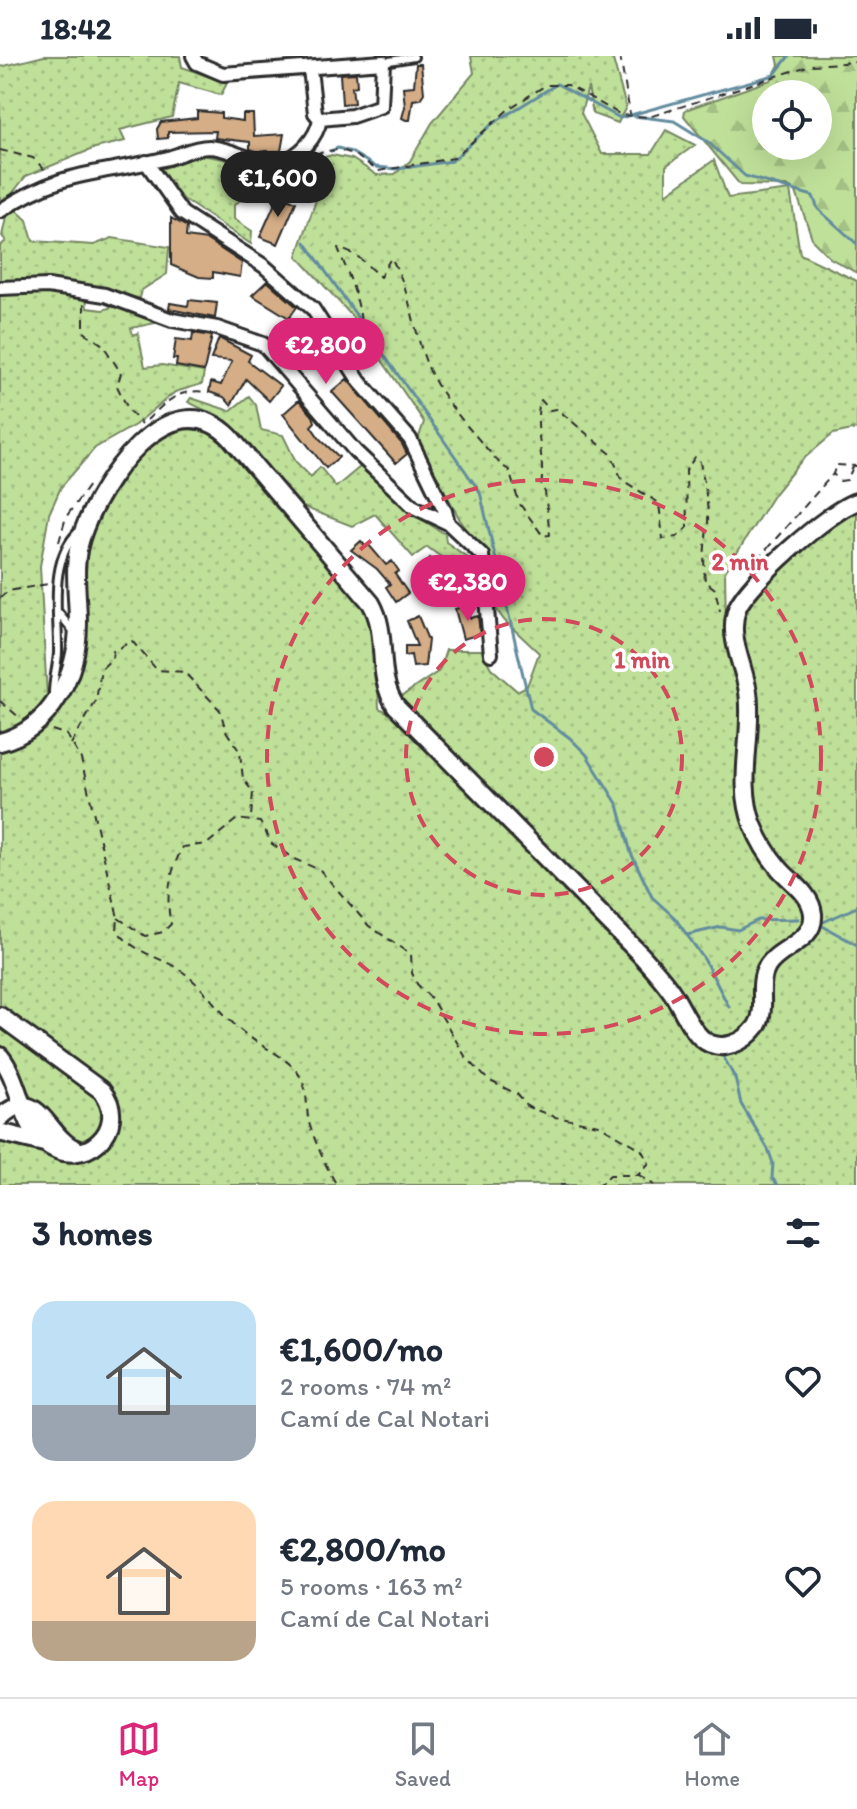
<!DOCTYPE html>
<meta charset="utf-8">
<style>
body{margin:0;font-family:Itim,sans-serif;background:#f6f6f7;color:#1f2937;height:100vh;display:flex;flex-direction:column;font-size:30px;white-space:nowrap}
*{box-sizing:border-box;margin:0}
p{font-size:26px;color:#747a83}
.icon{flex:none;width:44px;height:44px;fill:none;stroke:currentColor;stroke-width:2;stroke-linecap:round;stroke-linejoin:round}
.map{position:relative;height:1129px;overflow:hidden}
.sheet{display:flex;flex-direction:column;background:#fff;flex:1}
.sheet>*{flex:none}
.controls{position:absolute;left:752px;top:24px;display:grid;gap:16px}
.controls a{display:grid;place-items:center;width:80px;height:80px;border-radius:50%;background:#fff;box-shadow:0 8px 32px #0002;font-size:40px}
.price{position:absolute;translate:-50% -68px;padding:0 18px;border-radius:28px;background:#db2777;color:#fff;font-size:26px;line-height:52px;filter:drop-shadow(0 2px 4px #0008)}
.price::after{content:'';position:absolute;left:50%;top:48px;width:24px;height:18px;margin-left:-12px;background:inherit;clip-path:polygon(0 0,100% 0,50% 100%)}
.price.on{background:#222;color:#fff}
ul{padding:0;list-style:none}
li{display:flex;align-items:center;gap:24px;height:200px;padding:0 32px}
li span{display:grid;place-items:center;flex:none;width:224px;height:160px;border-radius:24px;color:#555}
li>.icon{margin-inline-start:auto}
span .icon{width:96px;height:96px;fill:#fffc;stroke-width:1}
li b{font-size:34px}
h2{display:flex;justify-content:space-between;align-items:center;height:96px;padding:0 32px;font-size:34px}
.status{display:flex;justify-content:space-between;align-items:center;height:56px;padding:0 40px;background:#fff;direction:ltr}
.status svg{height:22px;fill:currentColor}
.tab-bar{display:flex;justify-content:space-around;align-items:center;height:112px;border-top:2px solid #e0e1e3;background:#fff;font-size:22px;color:#747a83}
.tab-bar a{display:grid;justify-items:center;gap:4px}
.tab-bar .on{color:#db2777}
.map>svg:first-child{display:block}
.grass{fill:url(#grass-dots);stroke:#758662;stroke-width:2}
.forest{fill:url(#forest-firs);stroke:#758662;stroke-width:2;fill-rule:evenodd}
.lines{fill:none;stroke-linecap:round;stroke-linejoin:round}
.stream{stroke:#638c9e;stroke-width:3}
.building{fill:#d5ad86;stroke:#2b2b2b;stroke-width:2}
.service-casing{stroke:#2b2b2b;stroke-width:12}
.minor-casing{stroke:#2b2b2b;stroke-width:18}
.tertiary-casing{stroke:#2b2b2b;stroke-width:22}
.path{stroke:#2b2b2b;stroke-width:2;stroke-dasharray:8 6;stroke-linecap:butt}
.service{stroke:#fff;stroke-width:6}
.minor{stroke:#fff;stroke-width:12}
.tertiary{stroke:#fff;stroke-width:16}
.ring{fill:none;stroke:#d1495b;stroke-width:4;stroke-dasharray:14 10}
.centre{fill:#d1495b;stroke:#fff;stroke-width:4}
.ring-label{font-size:24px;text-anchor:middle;font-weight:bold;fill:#d1495b;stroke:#fff;stroke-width:7;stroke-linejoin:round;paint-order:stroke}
</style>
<div class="status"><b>18:42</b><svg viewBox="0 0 49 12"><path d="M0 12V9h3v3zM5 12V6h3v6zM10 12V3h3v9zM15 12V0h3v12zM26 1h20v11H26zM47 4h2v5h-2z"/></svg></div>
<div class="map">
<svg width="857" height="1129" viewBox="0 0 857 1129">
<defs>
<pattern id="grass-dots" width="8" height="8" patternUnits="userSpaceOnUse" patternTransform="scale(2)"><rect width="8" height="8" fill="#bfe099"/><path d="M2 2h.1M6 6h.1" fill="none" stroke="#a4c084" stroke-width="1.8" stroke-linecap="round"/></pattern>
<pattern id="forest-firs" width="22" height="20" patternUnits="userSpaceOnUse" patternTransform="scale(2)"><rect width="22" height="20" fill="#bfe099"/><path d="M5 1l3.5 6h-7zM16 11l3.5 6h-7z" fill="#a4c084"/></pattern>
</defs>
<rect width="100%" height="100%" fill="#fff"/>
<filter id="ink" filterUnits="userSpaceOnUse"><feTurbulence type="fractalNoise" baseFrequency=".0125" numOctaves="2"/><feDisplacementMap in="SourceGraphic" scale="16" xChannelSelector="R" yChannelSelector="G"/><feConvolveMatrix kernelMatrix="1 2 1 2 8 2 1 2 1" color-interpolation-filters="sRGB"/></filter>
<g filter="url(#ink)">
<path class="grass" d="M44 0H180L182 11 227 27 221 39 179 27 172 61 120 74 125 85 95 92 26 120 7 144H0V11Z
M471 0H612L626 51 618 67 593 58 588 31 581 57 602 98H651L666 74 695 89 666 110V138L714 104 728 142 790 134 800 198 857 225V373L833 378 801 405 774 438 725 516 726 571 742 653 739 731 803 846C811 888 783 872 772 898 760 923 761 993 716 983 696 978 687 945 676 929L399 642 439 615 446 594H481L491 612 517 635 527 630 539 597 504 564 494 550 485 497 460 464 418 384 424 366 351 259 297 200 319 135 246 140 234 149V163L252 175 251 188 177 139 161 113 202 99 239 106 271 120 298 119 314 104 332 99 352 103 377 119 395 118 410 105 432 67 474 17Z
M13 151 27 164 33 185 94 189 112 182 169 191 167 218 142 234 140 242 0 228V190L6 185 2 180 7 157Z
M39 235 86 241 87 252 103 254 120 248 165 265 131 272 133 279 138 277 145 311 162 309 204 316 202 328 175 336 135 369 95 392 61 431 49 458 40 510 47 641 36 662 0 679V238Z
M249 340 256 349 261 374 283 379 296 406 311 421 320 411 336 431 361 410 416 460 445 478 446 486 474 506 475 525 427 491 413 501 375 458 352 470 303 451 227 365 188 346 191 342 230 355Z
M203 371 219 380 365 550 376 582 379 652 398 661 649 919C676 949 700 1030 749 983 754 977 762 971 767 965 775 952 766 931 773 916L811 885 821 863C820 830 778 806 763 772 747 734 754 691 756 651 757 622 739 595 742 567 745 532 827 469 857 453V1129H0V1084C35 1083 67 1122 100 1096 113 1087 117 1073 118 1058L0 951V693C55 679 83 629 86 574 88 548 83 521 88 495 94 464 112 440 129 414 150 383 166 372 203 371Z
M0 967 97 1041 104 1064 99 1076 90 1084 73 1085 32 1045 15 1006 0 988Z"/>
<path class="forest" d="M777 0H857V217L830 202 813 185 796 136 787 130 740 129 684 60 685 54 771 24 779 9ZM818 38V90H766V38Z"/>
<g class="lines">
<path class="stream" d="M634 60 674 65 708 86 745 120 813 140 818 153 857 188
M331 95 338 92 351 96 376 111 397 113 452 105 492 68 557 28 620 62 774 19 789 0
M305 186 480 436 531 653 570 682 586 698 618 749 631 797 652 841 675 862 704 903 729 951
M857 851 819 868 857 889
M687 879 721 871 738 874 758 864 798 863
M723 1000 735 1022 741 1048 768 1093 773 1107 772 1122 778 1129"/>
</g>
<path class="building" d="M416 8H421L424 37 420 43 413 44 410 64H406L402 62 405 51 403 31 414 30Z
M356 17 357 30 352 31 354 47 342 48 340 18Z
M197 55 221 57V62L243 65V58H253L254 80 284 78 281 95H256L250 93V86L215 82 216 75 168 76V82L158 83 157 73 161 66 197 62Z
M279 138 296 146 278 188 260 181Z
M171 162 187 171 186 181 207 184 242 207 240 221 213 216V222L199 221 171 209Z
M267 225 297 251 289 262 252 239Z
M189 244 217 247 215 262 169 253 170 247 188 250Z
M287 264 302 276 284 297 272 285Z
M310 274 337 307 322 318 299 282Z
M193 277 212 280 204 315 176 310 177 303H173L176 283 192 285Z
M219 282 251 299 248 305 281 330 269 345 246 323 231 349 224 341 209 336 211 326 221 329 232 305 211 303Z
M347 323 402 388 407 398 396 407 332 336Z
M299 344 313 360 315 366 311 370 320 383 339 401 326 412 283 358Z
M361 485 366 491 369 489 386 509 392 505 399 515 395 518 408 537 396 546 386 531 390 528 377 513 351 494Z
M430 502 440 514 426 525 419 516Z
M467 550 470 562 478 560 480 578 463 583 455 553Z
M418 560 428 584 425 610 413 611 411 599 405 600V590H417L407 565Z"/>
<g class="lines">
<g class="service-casing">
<path id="service" d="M383 6 414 1
M57 555 74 576
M53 642C52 627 57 612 58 597 59 559 47 505 79 475"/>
</g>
<g class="minor-casing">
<path id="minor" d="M193 0 197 7 223 18 383 6 381 50 352 60 320 63
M310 13 315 57 320 63
M146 106 182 157 264 210 313 253 360 326 410 383 445 455 448 467 482 499 491 598
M0 155C63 113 99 119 168 102 182 98 194 91 209 91 234 92 255 111 281 105 300 101 317 81 320 63
M0 232 48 230 105 239 172 264 217 272 263 288 355 395 414 451 448 467"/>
</g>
<g class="tertiary-casing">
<path id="tertiary" d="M0 686C52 673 78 617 78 567 78 538 72 509 81 482 97 430 169 320 230 381L371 547C390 580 374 618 396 650L640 898C651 910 662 922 671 935 687 958 697 1000 733 988 743 985 751 978 757 970 768 952 756 929 767 911 779 890 815 887 813 858 811 837 790 826 778 811 767 798 759 784 753 769 736 725 754 681 748 636 744 609 727 581 737 553 745 529 832 452 857 446
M0 960 102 1035C132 1072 82 1117 45 1087 20 1066 21 1026 0 1000
M0 1062C38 1025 47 1083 76 1093
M3 1077 44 1087"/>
</g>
<path class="path" d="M620 0 630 58
M0 94 33 102 48 117
M315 99C344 87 355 99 378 115L454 102 510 52 546 29H568L621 59 649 61 811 9 857 6
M84 248V276L103 289 121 317 117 330 129 355 142 368
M349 286 361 279C363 250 348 218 338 192L356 199 380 221 391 202C410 233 413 272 426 306 441 345 474 377 501 409L509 414 519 447 543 480 550 479 545 436 541 430C546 403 532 366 541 344L550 354 557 353 611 398 622 424 659 447 663 483 677 481 687 472 686 414 695 401 699 403C703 417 709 453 708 467 705 485 703 505 705 525L715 533 720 555
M147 364C166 346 179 332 206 336
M853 411 847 424 840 425 833 418 836 409 857 410
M59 486 66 461 89 429
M757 504 833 418
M0 542 8 535 48 528
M0 645 20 662
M52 674 67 679 81 703 118 862 117 874C134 898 161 900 183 916 207 934 223 962 248 980 265 993 284 999 297 1016 308 1029 306 1047 308 1062 310 1075 329 1118 337 1129
M71 688 96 645 101 613 112 603 113 595 132 585 157 614 184 616 220 654 226 675 240 696 243 723 253 736 251 761
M118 862 145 880 163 876 171 868C165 843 170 813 183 791L207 788 237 763 260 766 272 788 294 803 320 814 369 870 411 898 412 917 417 928 431 942 465 1000 488 1024 517 1038 528 1051 555 1061 599 1069 641 1093 649 1107 638 1119H610L599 1129
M639 1119 654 1129
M560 1129H570"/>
<use href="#service" class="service"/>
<use href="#minor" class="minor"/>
<use href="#tertiary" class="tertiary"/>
</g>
</g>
<g class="ring">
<circle cx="544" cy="701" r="138"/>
<circle cx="544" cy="701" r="277"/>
</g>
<circle cx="544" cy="701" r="12" class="centre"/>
<g class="ring-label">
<text x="740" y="514">2 min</text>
<text x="642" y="612">1 min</text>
</g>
</svg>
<div class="controls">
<a><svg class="icon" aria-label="locate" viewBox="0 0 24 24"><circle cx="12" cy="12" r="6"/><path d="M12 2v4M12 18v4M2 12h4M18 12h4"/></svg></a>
</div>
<b class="price on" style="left:278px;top:163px">€1,600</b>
<b class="price" style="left:326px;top:330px">€2,800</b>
<b class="price" style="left:468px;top:567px">€2,380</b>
</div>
<section class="sheet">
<h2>3 homes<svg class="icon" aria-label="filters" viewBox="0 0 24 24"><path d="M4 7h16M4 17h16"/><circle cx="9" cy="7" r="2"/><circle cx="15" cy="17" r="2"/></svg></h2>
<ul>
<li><span style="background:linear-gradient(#bfe0f5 65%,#9aa5b1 0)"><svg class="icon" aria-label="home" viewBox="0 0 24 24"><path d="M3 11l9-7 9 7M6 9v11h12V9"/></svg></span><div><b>€1,600/mo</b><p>2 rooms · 74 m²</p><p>Camí de Cal Notari</p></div><svg class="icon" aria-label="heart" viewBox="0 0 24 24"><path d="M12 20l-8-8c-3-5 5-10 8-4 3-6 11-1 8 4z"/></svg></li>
<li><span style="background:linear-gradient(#ffd9b3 75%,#b9a48a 0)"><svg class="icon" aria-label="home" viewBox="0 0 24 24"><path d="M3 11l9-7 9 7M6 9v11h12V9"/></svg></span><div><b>€2,800/mo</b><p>5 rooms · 163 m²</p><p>Camí de Cal Notari</p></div><svg class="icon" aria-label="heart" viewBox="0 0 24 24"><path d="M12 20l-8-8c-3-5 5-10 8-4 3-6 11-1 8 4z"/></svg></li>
</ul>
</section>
<nav class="tab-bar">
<a class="on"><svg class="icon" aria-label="map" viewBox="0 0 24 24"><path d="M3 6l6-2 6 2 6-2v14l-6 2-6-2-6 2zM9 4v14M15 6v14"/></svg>Map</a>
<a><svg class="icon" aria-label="saved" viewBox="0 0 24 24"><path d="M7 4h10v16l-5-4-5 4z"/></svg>Saved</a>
<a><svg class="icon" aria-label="home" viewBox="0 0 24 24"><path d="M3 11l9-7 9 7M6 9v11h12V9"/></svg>Home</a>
</nav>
